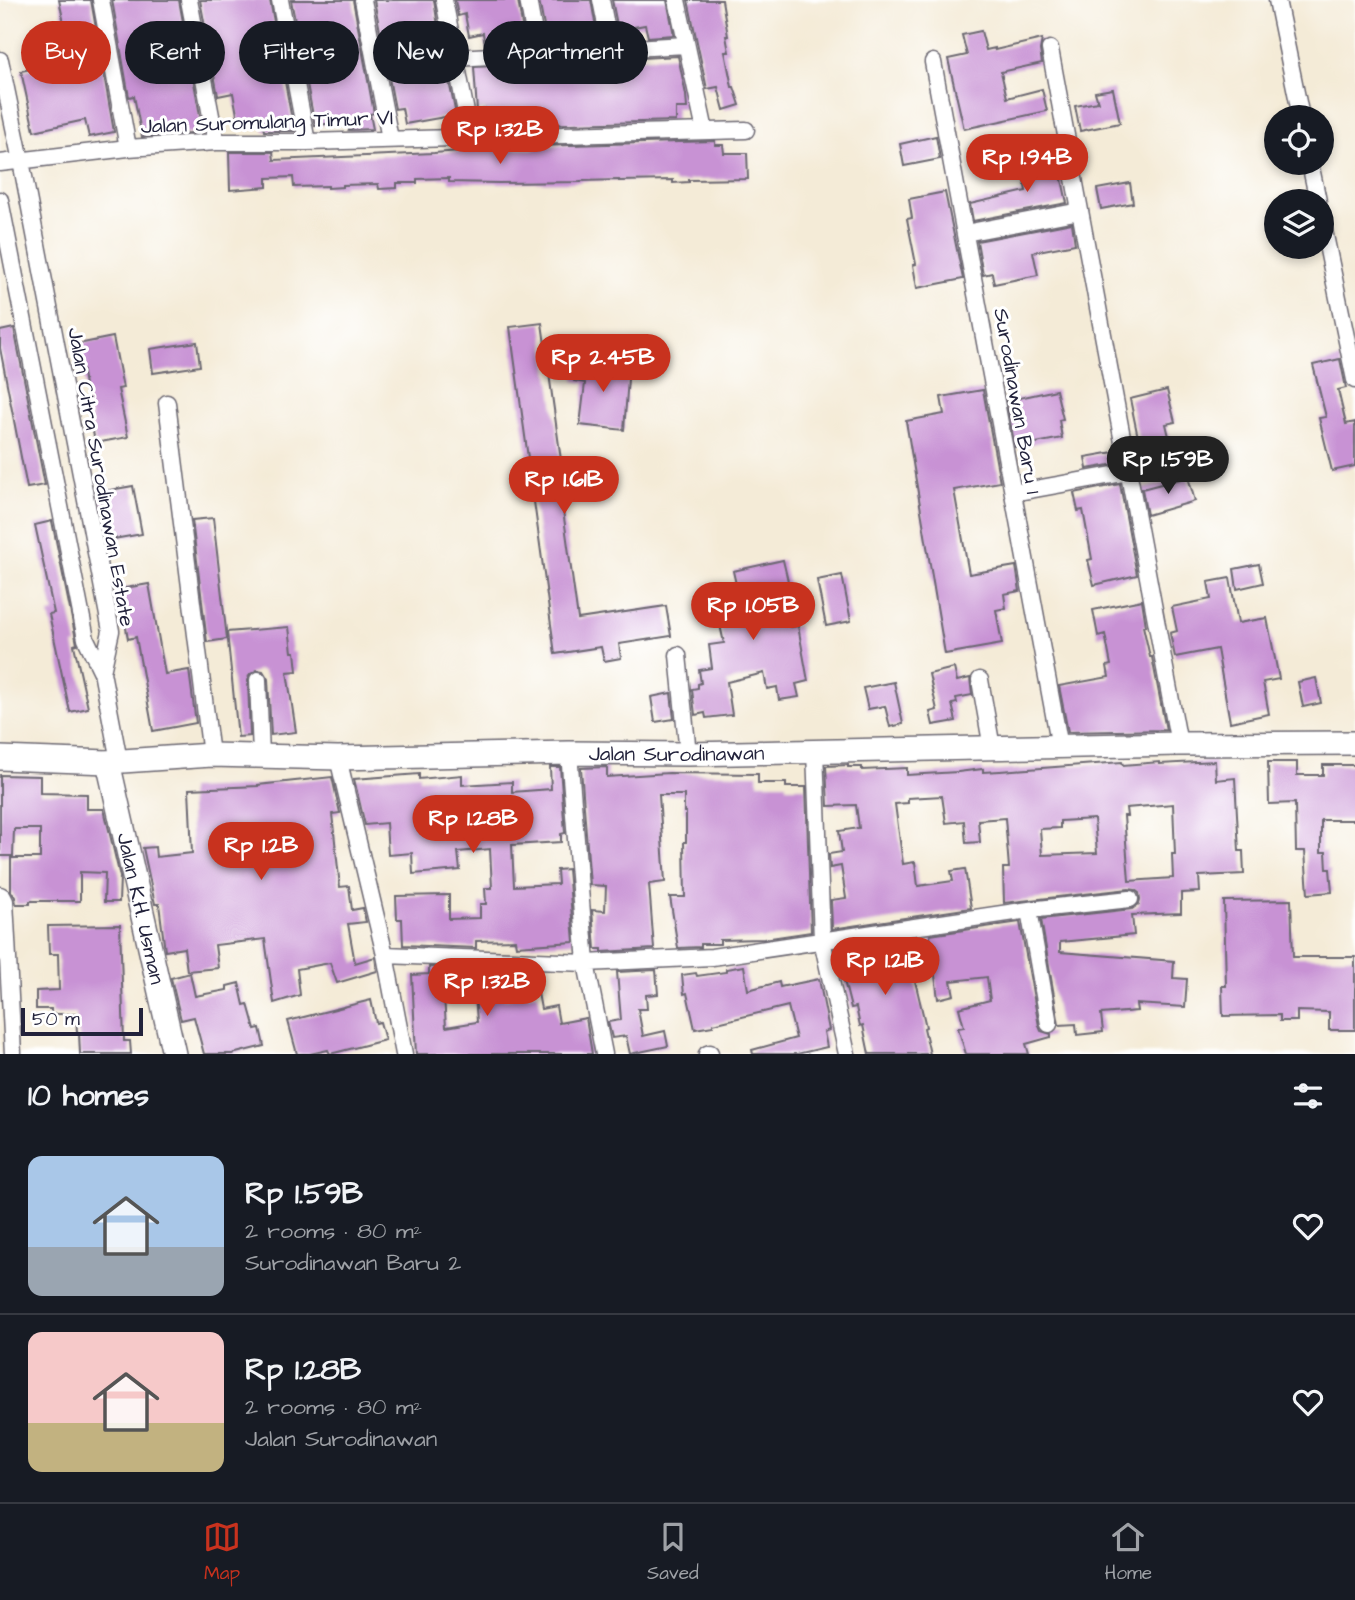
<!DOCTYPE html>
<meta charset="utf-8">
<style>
body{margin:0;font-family:"Architects Daughter",sans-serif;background:#20242c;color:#f1f3f6;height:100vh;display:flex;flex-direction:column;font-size:26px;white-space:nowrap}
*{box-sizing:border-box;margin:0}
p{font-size:23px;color:#9ea1a6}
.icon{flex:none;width:38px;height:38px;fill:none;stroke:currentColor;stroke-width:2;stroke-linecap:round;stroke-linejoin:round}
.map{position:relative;height:1054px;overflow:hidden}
.details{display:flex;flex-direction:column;background:#171b24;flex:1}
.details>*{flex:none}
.guide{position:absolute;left:21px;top:21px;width:700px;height:63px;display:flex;gap:14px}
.fabs{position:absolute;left:1264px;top:105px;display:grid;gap:14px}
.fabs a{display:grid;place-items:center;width:70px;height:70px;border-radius:50%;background:#171b24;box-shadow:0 4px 10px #0003;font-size:35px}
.scale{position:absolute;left:21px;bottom:18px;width:122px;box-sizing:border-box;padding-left:7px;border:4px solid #22223b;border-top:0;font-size:19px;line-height:24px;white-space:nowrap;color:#22223b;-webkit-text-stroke:5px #fff;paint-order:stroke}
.price{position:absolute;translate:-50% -60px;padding:0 16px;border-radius:24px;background:#c8321e;color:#fff;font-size:23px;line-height:46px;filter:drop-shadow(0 2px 4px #0008)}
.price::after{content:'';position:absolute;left:50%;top:42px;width:21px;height:16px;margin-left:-10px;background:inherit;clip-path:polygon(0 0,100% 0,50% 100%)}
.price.on{background:#222;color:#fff}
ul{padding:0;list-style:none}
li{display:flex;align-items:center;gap:21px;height:175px;padding:0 28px}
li+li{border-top:2px solid #363941}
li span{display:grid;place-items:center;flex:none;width:196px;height:140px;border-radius:14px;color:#555}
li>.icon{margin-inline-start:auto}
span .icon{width:84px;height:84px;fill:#fffc;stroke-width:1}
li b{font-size:30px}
h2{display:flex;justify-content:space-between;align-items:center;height:84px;padding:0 28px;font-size:30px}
.chip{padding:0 24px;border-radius:32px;background:#171b24;box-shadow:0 4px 10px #0003;font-size:24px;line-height:63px}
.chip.on{background:#c8321e;color:#fff}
.menu{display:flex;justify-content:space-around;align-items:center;height:98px;border-top:2px solid #363941;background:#171b24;font-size:19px;color:#9ea1a6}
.menu a{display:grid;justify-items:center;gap:4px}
.menu .on{color:#c8321e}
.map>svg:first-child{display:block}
.building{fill:#c892d4;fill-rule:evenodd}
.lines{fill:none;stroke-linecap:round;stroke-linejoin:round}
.street-casing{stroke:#6c6872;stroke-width:19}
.secondary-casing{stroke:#6c6872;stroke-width:26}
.street{stroke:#fff;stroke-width:16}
.secondary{stroke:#fff;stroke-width:23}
.labels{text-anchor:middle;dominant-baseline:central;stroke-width:6;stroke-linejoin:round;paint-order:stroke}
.street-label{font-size:21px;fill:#22223b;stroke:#fff}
</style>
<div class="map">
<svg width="1355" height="1054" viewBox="0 0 1355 1054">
<rect width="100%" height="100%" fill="#fff"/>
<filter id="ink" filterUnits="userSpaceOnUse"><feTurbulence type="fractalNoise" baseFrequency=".0143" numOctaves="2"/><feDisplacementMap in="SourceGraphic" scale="14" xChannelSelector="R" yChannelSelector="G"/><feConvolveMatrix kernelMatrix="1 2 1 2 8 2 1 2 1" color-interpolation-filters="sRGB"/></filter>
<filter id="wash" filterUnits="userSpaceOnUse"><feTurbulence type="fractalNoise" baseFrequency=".00686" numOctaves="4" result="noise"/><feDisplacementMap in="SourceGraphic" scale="28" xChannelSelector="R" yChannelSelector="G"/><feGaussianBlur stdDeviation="1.57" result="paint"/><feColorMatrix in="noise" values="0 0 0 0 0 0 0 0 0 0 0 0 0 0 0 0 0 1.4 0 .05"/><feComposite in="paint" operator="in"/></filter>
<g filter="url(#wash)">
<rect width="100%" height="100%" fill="#f4ebd7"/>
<g id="blocks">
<path class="building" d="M59 0H91L114 132 89 137 85 120 34 131 21 71 72 60Z
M112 0H179L203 132 142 137 134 96 129 97Z
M200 0H270L294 131H264L262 121 239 125 233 93 218 96Z
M291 0H353L374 113 370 114 373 129 349 130 347 120 315 126Z
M374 0H434L441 46 444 63 445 62 456 115 405 124 402 108 395 109Z
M455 0H518L525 44 485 46 483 33 469 36 465 14 458 16Z
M539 0H591L598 39 547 42Z
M612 0H667L674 35 648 37 645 25 618 30Z
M688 0H722L728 36H726L729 52H725L732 87H734L740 105 724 110 718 87 707 89Z
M981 31 986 50 995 48V50L1042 39 1040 50 1042 63 1001 72 1007 98 1042 89 1047 111 964 129 948 59 967 55 962 35Z
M678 56 686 95 687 108H676V121L535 125V122L510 124V126L485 127V109L477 111 474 67Z
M1113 89 1120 123 1080 131 1075 106 1098 102 1095 92Z
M936 136 940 159 904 166 900 144Z
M715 141V145H723L724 153H747L748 179 689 180V182L673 183V180L619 181V180L581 181V182L499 183 449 182V178L417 179V183H397V188L379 189 378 184 343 185V187L328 188V186L294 187 293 177 267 178V187L230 190 229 152H273L274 160 434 153 486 149V148L536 149V146Z
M1058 161 1067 203 973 221 970 204 1026 191 1022 169Z
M1130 183 1133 203 1101 209 1097 189Z
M945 192 963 279 917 288 913 265 916 264 907 219 912 218 909 199Z
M1072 223 1075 244 1033 252 1038 275 994 284 992 273 983 275 977 241Z
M542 323 566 496H561L578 619 666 606 671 636 619 644 621 658 604 661 601 647 555 654 510 327Z
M14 328 45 485 27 488 0 348V331Z
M113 337 123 388 118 389 128 437 95 443 78 344Z
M197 342 200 366 153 373 150 349Z
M1340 359 1346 388 1338 390 1346 424 1355 422V466L1332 471 1319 418 1326 417 1313 365Z
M576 360 629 366 624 430 580 425 585 383 574 381Z
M983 390 1000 482 954 490 969 574 1016 566 1020 591 1004 594 1006 608 996 610 1002 644 945 654 906 421 944 414 941 397Z
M1056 390 1063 419 1059 420 1062 438 1015 447 1006 401Z
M1167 390 1175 422 1166 424 1173 453 1137 461 1135 448 1140 447 1130 399Z
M1114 452 1116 464 1087 469 1085 457Z
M1188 477 1195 501 1147 515 1142 489Z
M1120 484 1137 575 1094 585 1088 560 1092 559 1083 510 1078 511 1074 493Z
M133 486 142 534 108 540 99 492Z
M213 518 227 639 207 642 192 520Z
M52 521 77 644 74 645 88 708 70 712 49 614 54 613 35 525Z
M783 560 791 594 784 596 790 627 798 626 808 681 796 684 799 697 779 700 777 687 767 689 764 673 727 682 732 715 706 718 705 713 695 715 692 689 698 688V684L701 683 699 670 712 668 709 645 724 643 716 607 740 602 733 571Z
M1259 564 1263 583 1237 589 1234 569Z
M842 575 851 621 826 626 817 580Z
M1230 578 1238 623 1267 618 1279 679 1263 682 1269 714 1230 722 1217 649 1175 657 1170 633 1177 631 1172 607 1211 599 1208 582Z
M149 584 165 674 189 670 196 723 153 731 136 637 128 639 119 589Z
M1142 600 1146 626H1143L1150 657H1152L1166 730 1068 732 1059 686 1109 677 1107 666 1111 665 1105 634 1098 636 1093 610Z
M289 627 292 652H295L297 671 287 672 296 732 271 735 268 679 263 671 257 670 249 675 248 680 250 736 238 737 227 632Z
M954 668 957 681 970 678 972 695 956 698 957 703 952 704 956 721 933 725 930 712 937 710 929 674Z
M1316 678 1321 703 1303 707 1298 682Z
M894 682 903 724 890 727 885 706 868 709 863 688Z
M671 693 674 719 655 722 651 697Z
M1215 761 1216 780 1235 778 1239 851H1243L1244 874 1199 876 1200 892 1181 893V913L1132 915 1134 935 1060 942V952L1174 961 1173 978 1187 979 1185 1007 1136 1004 1137 1011 1101 1014 1103 1032 1077 1035 1076 1024 1059 1025 1041 919 1132 909 1139 904 1140 899 1139 893 1135 890 1129 889 1004 903 1003 868H1009L1005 818 978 820 980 842 966 843 964 821 946 823 942 796 908 798V803L895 804 903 864 915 862 918 886 953 881 951 871 965 869 971 908 832 929 831 900 846 898 841 866 830 868 829 854 842 852 839 831 859 828 856 805 828 806 826 766 848 765V767H862V770L907 768V775L958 772 983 769V772L1000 771 1122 762 1123 765 1160 762V764ZM1173 804 1175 854H1172L1173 878 1129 881 1124 816H1127L1126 808ZM1094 819 1097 853 1042 855 1040 829 1060 828V821Z
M1268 762H1297V775H1323V765H1355V820H1321V852H1326L1327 869H1330L1332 892 1308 894 1305 851H1296L1295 803 1269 804Z
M550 767H560L565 833 561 834V842L512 845 514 886 558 884 557 870 568 869 574 942 516 946 515 940 476 941V948L403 945 402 919H397L396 896 449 895V919L480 918V904H486L485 888H492L490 849 458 852 460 870 413 874 412 853 388 855 386 823 365 825 354 779 419 774V779L462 775V785L512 782V792L551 789Z
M607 767V777L669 773 758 774V783H786V787H806L811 932 764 939 720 940V944H701V947L678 948 670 897H685L684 842H686V812H684V795H659L665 882 649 884 654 949 602 952V949H595L592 910 605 911 606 886 590 885 581 768Z
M0 775 40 776V793L87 794V809H104L120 877 119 902H104L105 873 80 872V901H30V904H16L15 897 11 891V858H40V829H14L13 856H0Z
M332 777 340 813 332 814 340 887 349 886 352 910 363 908 366 922 348 924 355 963 375 957 377 971 337 983 330 963 297 969 300 995 274 1003 265 939 215 945 218 968 187 971 184 948 165 951 159 904H155L143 848 155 847 156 857 192 853 189 789 258 786V785Z
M1291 900 1293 957H1355V1030H1329V1012L1297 1011V1021H1280V1015L1223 1016 1222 986H1226L1224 901Z
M1020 922 1039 1026 1041 1031 1051 1034V1037L1026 1044 1029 1054H966L958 1028 964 1027 959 1008 990 1000 987 977 951 981 954 995 938 999 930 935Z
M120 925 124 1041H130L131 1054H80L79 1033H77L76 1014H51V1009H36V991L59 990 58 954H49L48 926Z
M905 939 926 1027 924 1028 930 1054H869L863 1025 860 1026 856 1007 851 1008 836 949Z
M744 966 748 990 779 982 780 987 819 979 829 1030 824 1032 827 1047 797 1054H753L752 1050 796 1038 788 1006 713 1024V1026L695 1029 687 993 684 994 682 975 696 973 697 976 726 972V969Z
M429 967 477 969V973L501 972 503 999 538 993 541 1009 556 1006 559 1023 586 1018 592 1054H416L412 975 429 974ZM475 994 477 1022 446 1027 444 996Z
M656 970 658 994 646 995 647 1009H638L643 1036 665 1031 668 1046 630 1054 626 1036 612 1038 608 1022 621 1020 617 972Z
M190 973 195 996 227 990V986L239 983 244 1005 248 1004 255 1029 260 1028 264 1046 232 1054H204L194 1017 181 1020 171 978Z
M371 1000 376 1023 380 1022 385 1040 330 1054 328 1050 310 1054H297L288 1021Z"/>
</g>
</g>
<g filter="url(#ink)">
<use href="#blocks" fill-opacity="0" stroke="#6c6872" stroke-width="2"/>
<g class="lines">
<g class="street-casing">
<path id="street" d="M101 0 128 148
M189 0 216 142
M280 0 307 142
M363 0 390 139
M444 0 471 138
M528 0 538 54
M601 0 611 50
M677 0 705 131
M1277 0 1301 117
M1050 49 1179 744
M455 58 686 45
M0 60 21 161 111 631 102 672
M933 62 1060 747
M0 163 128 148 216 142H307L746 130
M1310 163 1318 201
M0 200 86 639 102 672 119 761
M1321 216 1355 380
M965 233 1080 211
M167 403 211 755
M1013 493 1129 472
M678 655 688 754
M258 680 261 755
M980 680 992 748
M815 751 822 940 847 1054
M569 753 586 963 604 1054
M338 758 385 955 404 1054
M0 895 3 897 5 901 13 1054
M1029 910 1049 1024
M385 955 586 963 712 957 1029 910 1130 899
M707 1054 710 1053"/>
</g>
<g class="secondary-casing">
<g id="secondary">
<path id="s1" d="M0 758 108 762 211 755 338 758 569 753 688 754 1179 744 1355 743"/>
<path id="s2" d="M108 762 174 1054"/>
</g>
</g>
<use href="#street" class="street"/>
<use href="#secondary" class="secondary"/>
</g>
</g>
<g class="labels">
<g class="street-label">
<text transform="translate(267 122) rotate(-2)">Jalan Suromulang Timur VI</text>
<text transform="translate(1017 401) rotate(80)">Surodinawan Baru 1</text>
<text transform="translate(101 477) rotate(80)">Jalan Citra Surodinawan Estate</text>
<text stroke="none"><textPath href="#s1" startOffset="677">Jalan Surodinawan</textPath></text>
<text stroke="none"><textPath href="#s2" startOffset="150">Jalan K.H. Usman</textPath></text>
</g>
</g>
</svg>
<div class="fabs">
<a><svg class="icon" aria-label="locate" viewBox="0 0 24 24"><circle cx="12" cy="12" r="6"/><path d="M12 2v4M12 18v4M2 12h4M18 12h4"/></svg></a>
<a><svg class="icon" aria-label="layers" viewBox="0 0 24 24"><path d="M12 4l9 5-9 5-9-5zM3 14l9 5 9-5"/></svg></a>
</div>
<div class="scale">50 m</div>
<b class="price" style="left:500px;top:166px">Rp 1.32B</b>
<b class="price" style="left:1027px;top:194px">Rp 1.94B</b>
<b class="price" style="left:603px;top:394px">Rp 2.45B</b>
<b class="price on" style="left:1168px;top:496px">Rp 1.59B</b>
<b class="price" style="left:564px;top:516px">Rp 1.61B</b>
<b class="price" style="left:753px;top:642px">Rp 1.05B</b>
<b class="price" style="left:473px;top:855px">Rp 1.28B</b>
<b class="price" style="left:261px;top:882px">Rp 1.2B</b>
<b class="price" style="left:885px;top:997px">Rp 1.21B</b>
<b class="price" style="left:487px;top:1018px">Rp 1.32B</b>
<div class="guide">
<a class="chip on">Buy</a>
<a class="chip">Rent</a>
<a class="chip">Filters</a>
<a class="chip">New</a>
<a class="chip">Apartment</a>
</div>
</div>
<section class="details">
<h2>10 homes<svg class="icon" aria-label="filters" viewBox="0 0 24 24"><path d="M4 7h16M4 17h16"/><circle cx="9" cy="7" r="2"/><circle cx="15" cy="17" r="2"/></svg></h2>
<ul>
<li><span style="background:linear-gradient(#a9c7e8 65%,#9aa5b1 0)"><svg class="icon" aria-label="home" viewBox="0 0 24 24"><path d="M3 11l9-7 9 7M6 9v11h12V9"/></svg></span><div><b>Rp 1.59B</b><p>2 rooms · 80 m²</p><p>Surodinawan Baru 2</p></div><svg class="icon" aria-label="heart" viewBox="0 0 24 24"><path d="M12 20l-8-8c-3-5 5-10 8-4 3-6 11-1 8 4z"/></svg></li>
<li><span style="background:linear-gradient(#f6c9c9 65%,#c2b280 0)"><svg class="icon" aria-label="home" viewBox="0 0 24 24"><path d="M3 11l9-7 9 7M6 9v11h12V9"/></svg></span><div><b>Rp 1.28B</b><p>2 rooms · 80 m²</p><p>Jalan Surodinawan</p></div><svg class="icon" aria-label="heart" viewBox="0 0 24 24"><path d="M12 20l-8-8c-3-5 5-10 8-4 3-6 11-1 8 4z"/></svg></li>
</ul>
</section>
<nav class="menu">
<a class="on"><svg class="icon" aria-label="map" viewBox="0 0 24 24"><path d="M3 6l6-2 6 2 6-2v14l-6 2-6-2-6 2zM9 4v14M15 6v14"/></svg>Map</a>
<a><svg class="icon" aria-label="saved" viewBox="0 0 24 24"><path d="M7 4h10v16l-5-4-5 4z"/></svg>Saved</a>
<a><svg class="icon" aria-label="home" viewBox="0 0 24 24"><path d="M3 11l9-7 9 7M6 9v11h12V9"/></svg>Home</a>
</nav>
